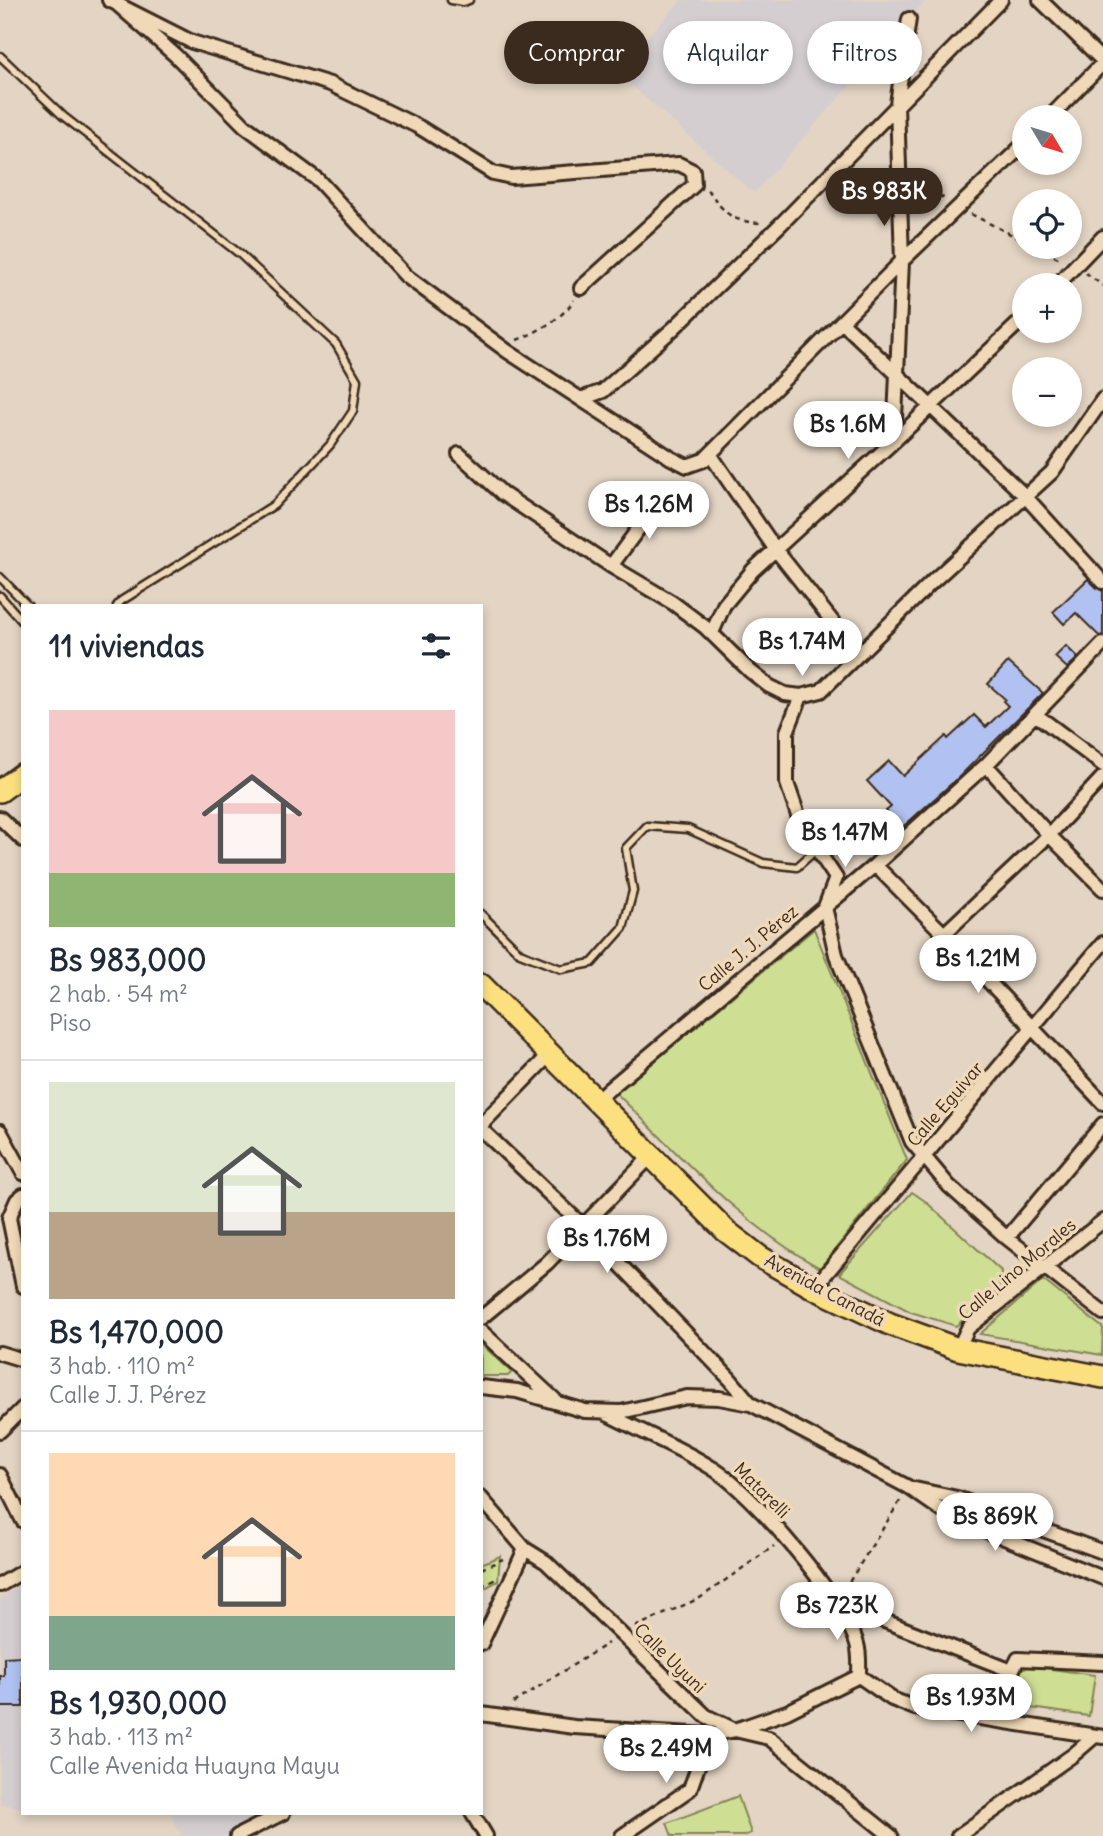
<!DOCTYPE html>
<html lang="es">
<meta charset="utf-8">
<style>
body{margin:0;font-family:Delius,sans-serif;background:#f2f2f3;color:#1f2937;height:100vh;display:flex;flex-direction:column;font-size:26px;white-space:nowrap}
*{box-sizing:border-box;margin:0}
p{font-size:23px;color:#747a83}
.icon{flex:none;width:38px;height:38px;fill:none;stroke:currentColor;stroke-width:2;stroke-linecap:round;stroke-linejoin:round}
.map{position:relative;flex:1;overflow:hidden}
.sheet{position:absolute;left:21px;top:604px;width:462px;height:1211px;display:flex;flex-direction:column;background:#fff;border-radius:0px;box-shadow:0 4px 10px #0003}
.sheet>*{flex:none}
.guide{position:absolute;left:504px;top:21px;width:494px;height:63px;display:flex;gap:14px}
.needle{width:46px;rotate:128deg}
.controls{position:absolute;left:1012px;top:105px;display:grid;gap:14px}
.controls a{display:grid;place-items:center;width:70px;height:70px;border-radius:50%;background:#fff;box-shadow:0 4px 10px #0003;font-size:35px}
.price{position:absolute;translate:-50% -60px;padding:0 16px;border-radius:24px;background:#fff;color:#222;font-size:23px;line-height:46px;filter:drop-shadow(0 2px 4px #0008)}
.price::after{content:'';position:absolute;left:50%;top:42px;width:21px;height:16px;margin-left:-10px;background:inherit;clip-path:polygon(0 0,100% 0,50% 100%)}
.price.selected{background:#3b2a1e;color:#fff}
ul{padding:0;list-style:none}
li{display:grid;align-content:center;gap:14px;height:371px;padding:0 28px}
li+li{border-top:2px solid #e0e1e3}
li span{display:grid;place-items:center;height:217px;border-radius:0px;color:#555}
li>.icon{margin-inline-start:auto}
span .icon{width:126px;height:126px;fill:#fffc;stroke-width:1}
li b{font-size:30px}
h2{display:flex;justify-content:space-between;align-items:center;height:84px;padding:0 28px;font-size:30px}
.chip{padding:0 24px;border-radius:32px;background:#fff;box-shadow:0 4px 10px #0003;font-size:24px;line-height:63px}
.chip.selected{background:#3b2a1e;color:#fff}
.map>svg:first-child{display:block}
.built{fill:#d4ced1}
.green{fill:#cedf93;stroke:#848458;stroke-width:2}
.building{fill:#b1c1f1;stroke:#3b2a1e;stroke-width:2}
.lines{fill:none;stroke-linecap:round;stroke-linejoin:round}
.service-casing{stroke:#3b2a1e;stroke-width:11}
.minor-casing{stroke:#3b2a1e;stroke-width:18}
.trunk-casing{stroke:#3b2a1e;stroke-width:26}
.path{stroke:#3b2a1e;stroke-width:2.5;stroke-dasharray:5 5;stroke-linecap:butt}
.service{stroke:#f0d9b8;stroke-width:6}
.minor{stroke:#f0d9b8;stroke-width:12}
.trunk{stroke:#fce080;stroke-width:21}
.labels{text-anchor:middle;dominant-baseline:central;stroke-width:7;stroke-linejoin:round;paint-order:stroke}
.street-label{font-size:18px;fill:#3b2a1e;stroke:#f0d9b8}
</style>
<div class="map">
<svg width="1103" height="1836" viewBox="0 0 1103 1836">
<rect width="100%" height="100%" fill="#e3d4c3"/>
<filter id="ink" filterUnits="userSpaceOnUse"><feTurbulence type="fractalNoise" baseFrequency=".0143" numOctaves="2"/><feDisplacementMap in="SourceGraphic" scale="14" xChannelSelector="R" yChannelSelector="G"/><feConvolveMatrix kernelMatrix="1 2 1 2 8 2 1 2 1" color-interpolation-filters="sRGB"/></filter>
<g filter="url(#ink)">
<path class="built" d="M682 0H926L754 193 615 71Z
M23 1583V1808L0 1804V1599Z
M170 1813H271L227 1836H182Z"/>
<path class="green" d="M814 929 907 1160 820 1268C741 1225 680 1155 616 1093Z
M912 1192 925 1201 1001 1271 999 1289 956 1326 911 1312 839 1274Z
M1043 1280 1103 1328 1102 1355 980 1334Z
M481 1344 512 1372 508 1376H481Z
M500 1556 498 1581 481 1590V1564Z
M1022 1665 1095 1675 1089 1716 1016 1706Z
M738 1796 751 1833 744 1836H672L667 1823Z"/>
<path class="building" d="M1088 579 1097 588 1103 591V635L1099 636 1076 613 1064 624 1053 612Z
M1066 646 1078 658 1067 668 1055 657Z
M1008 662 1043 693 958 778 880 847 871 836 892 818 886 811 891 807 867 781 889 761 903 776 946 736 948 739 974 715 986 727 1008 706 1003 701 1005 699 988 684Z
M23 1656V1707H0V1676H4V1657Z"/>
<g class="lines">
<g class="service-casing">
<path id="service" d="M451 0 463 2 469 0
M0 56 63 116 241 255 336 344 357 380 353 411 330 445 274 505 121 601 117 606
M0 577 28 606
M0 596 23 622
M481 914 520 953 561 969 592 963 623 928 633 891 626 848 647 826 688 829 763 863 797 867 817 849"/>
</g>
<g class="minor-casing">
<path id="minor" d="M109 0 192 42 330 84 419 127 493 173 511 177 679 164 693 171 694 185 581 288
M1040 0 1103 61
M117 4 176 56 245 126 318 180 406 276 507 351 671 458 687 466 704 460 902 261 1024 144
M1050 117 1103 63
M1057 285 1103 237
M842 322 1025 496 1103 582
M581 399 603 391 674 328 781 224 1001 0
M894 441 902 261 897 104 909 19
M459 454 503 494 611 566 673 603 705 627 750 671 769 686 785 694 801 696 821 691 932 582 1052 472 1103 399
M710 454 776 550 858 654
M611 566 661 498
M712 633 724 605 753 570 894 441 1024 318
M801 696 787 732V783L802 827 836 878 825 907 836 955 912 1142 949 1186 1007 1238 1103 1313
M1035 714 1103 765
M986 765 1049 835 1103 889
M0 818 23 840
M875 865 944 934 1103 1103
M944 934 1049 835 1103 777
M595 1101 875 865 986 765 1103 644
M481 1125 550 1054
M481 1129 584 1227 730 1379 751 1404
M0 1131 23 1173
M23 1195 17 1200 9 1218 23 1286
M1007 1238 1103 1124
M814 1288 1103 943
M481 1318 547 1263 651 1156
M481 1331 555 1400
M958 1349 968 1328 1103 1221
M0 1353 23 1360
M481 1387 517 1391 585 1411 621 1412 687 1397 719 1398 751 1404 908 1487 950 1516 1103 1578
M607 1414C642 1432 679 1447 712 1468 751 1491 845 1601 857 1644 860 1654 859 1666 859 1676
M0 1431 23 1408
M0 1475 23 1521
M915 1489 957 1498 1103 1552
M481 1498 525 1549 546 1562 706 1716 735 1730 769 1738 891 1836
M0 1585 23 1571
M836 1602 1012 1671 1018 1659 1103 1663
M481 1644 525 1549
M859 1676 892 1699 915 1708 1103 1737
M481 1714 574 1727 709 1735 735 1730 787 1712 859 1676
M472 1813 486 1836
M237 1836 283 1813
M622 1836 690 1789 709 1735
M958 1836 1073 1755 1095 1736"/>
</g>
<g class="trunk-casing">
<path id="trunk" d="M0 791 23 774
M481 985 726 1231 760 1257 814 1288 890 1324 958 1349 1103 1377"/>
</g>
<path class="path" d="M913 181 947 200
M707 190C715 197 715 201 722 208 732 220 745 222 760 223
M971 214 1024 241
M1036 247 1062 260
M1086 273 1103 286
M517 340C537 332 562 319 574 300
M481 1569 503 1559
M481 1586 496 1579
M844 1590 902 1498
M635 1627 700 1598 774 1546
M513 1703 608 1643"/>
<use href="#service" class="service"/>
<use href="#minor" class="minor"/>
<use href="#trunk" class="trunk"/>
</g>
</g>
<g class="labels">
<g class="street-label">
<text transform="translate(748 948) rotate(-40)">Calle J. J. Pérez</text>
<text transform="translate(945 1104) rotate(-49)">Calle Eguivar</text>
<text transform="translate(1017 1269) rotate(-40)">Calle Lino Morales</text>
<text transform="translate(825 1290) rotate(28)">Avenida Canadá</text>
<text transform="translate(762 1490) rotate(45)">Matarelli</text>
<text transform="translate(670 1658) rotate(44)">Calle Uyuni</text>
</g>
</g>
</svg>
<div class="controls">
<a><svg class="needle" viewBox="-14 -14 28 28"><path d="M0-13l5 13h-10z" fill="#e53935"/><path d="M0 13l5-13h-10z" fill="#747a83"/></svg></a>
<a><svg class="icon" aria-label="locate" viewBox="0 0 24 24"><circle cx="12" cy="12" r="6"/><path d="M12 2v4M12 18v4M2 12h4M18 12h4"/></svg></a>
<a>+</a>
<a>−</a>
</div>
<b class="price selected" style="left:884px;top:228px">Bs 983K</b>
<b class="price" style="left:848px;top:461px">Bs 1.6M</b>
<b class="price" style="left:649px;top:541px">Bs 1.26M</b>
<b class="price" style="left:802px;top:678px">Bs 1.74M</b>
<b class="price" style="left:845px;top:869px">Bs 1.47M</b>
<b class="price" style="left:978px;top:995px">Bs 1.21M</b>
<b class="price" style="left:607px;top:1275px">Bs 1.76M</b>
<b class="price" style="left:995px;top:1553px">Bs 869K</b>
<b class="price" style="left:837px;top:1642px">Bs 723K</b>
<b class="price" style="left:971px;top:1734px">Bs 1.93M</b>
<b class="price" style="left:666px;top:1785px">Bs 2.49M</b>
<div class="guide">
<a class="chip selected">Comprar</a>
<a class="chip">Alquilar</a>
<a class="chip">Filtros</a>
</div>
<section class="sheet">
<h2>11 viviendas<svg class="icon" aria-label="filters" viewBox="0 0 24 24"><path d="M4 7h16M4 17h16"/><circle cx="9" cy="7" r="2"/><circle cx="15" cy="17" r="2"/></svg></h2>
<ul>
<li><span style="background:linear-gradient(#f6c9c9 75%,#8fb573 0)"><svg class="icon" aria-label="home" viewBox="0 0 24 24"><path d="M3 11l9-7 9 7M6 9v11h12V9"/></svg></span><div><b>Bs 983,000</b><p>2 hab. · 54 m²</p><p>Piso</p></div></li>
<li><span style="background:linear-gradient(#dfe7d0 60%,#b9a48a 0)"><svg class="icon" aria-label="home" viewBox="0 0 24 24"><path d="M3 11l9-7 9 7M6 9v11h12V9"/></svg></span><div><b>Bs 1,470,000</b><p>3 hab. · 110 m²</p><p>Calle J. J. Pérez</p></div></li>
<li><span style="background:linear-gradient(#ffd9b3 75%,#7fa58c 0)"><svg class="icon" aria-label="home" viewBox="0 0 24 24"><path d="M3 11l9-7 9 7M6 9v11h12V9"/></svg></span><div><b>Bs 1,930,000</b><p>3 hab. · 113 m²</p><p>Calle Avenida Huayna Mayu</p></div></li>
</ul>
</section>
</div>
